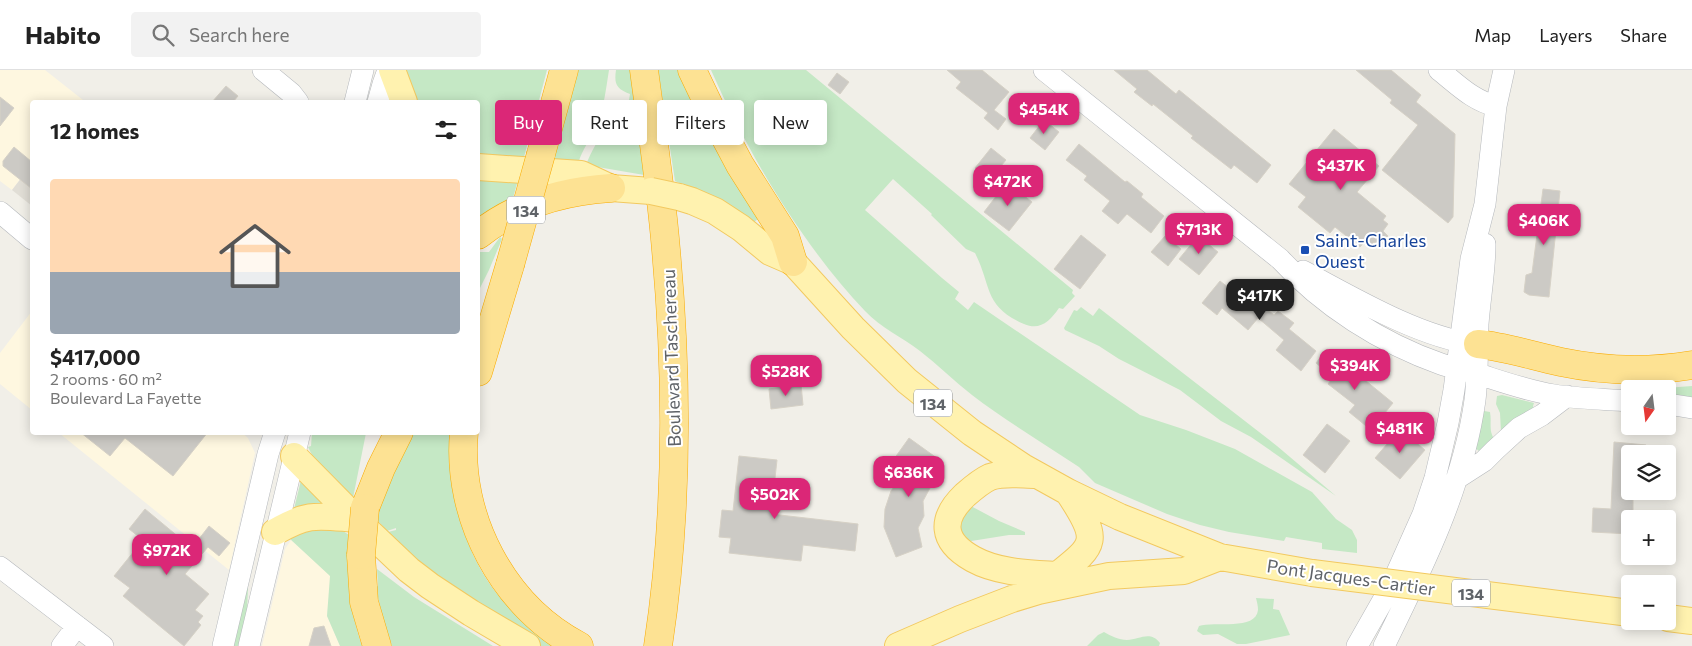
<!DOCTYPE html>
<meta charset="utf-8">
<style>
body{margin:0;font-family:Commissioner,sans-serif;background:#f2f2f2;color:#222;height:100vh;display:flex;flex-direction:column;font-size:19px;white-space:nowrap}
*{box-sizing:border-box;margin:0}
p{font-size:16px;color:#767676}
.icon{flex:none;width:28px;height:28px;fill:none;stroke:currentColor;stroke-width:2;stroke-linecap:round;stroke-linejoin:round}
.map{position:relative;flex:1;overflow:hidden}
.sheet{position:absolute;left:30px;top:30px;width:450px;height:335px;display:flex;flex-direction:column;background:#fff;border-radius:5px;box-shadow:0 2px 12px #0003}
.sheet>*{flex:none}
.banner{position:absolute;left:495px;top:30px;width:475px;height:45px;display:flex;gap:10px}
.needle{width:32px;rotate:194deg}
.fabs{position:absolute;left:1621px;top:310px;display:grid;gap:10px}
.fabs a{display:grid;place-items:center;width:55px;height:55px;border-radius:5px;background:#fff;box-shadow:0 2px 12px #0003;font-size:25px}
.price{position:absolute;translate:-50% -42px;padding:0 11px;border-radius:10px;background:#db2777;color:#fff;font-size:16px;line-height:32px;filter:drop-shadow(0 1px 2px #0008)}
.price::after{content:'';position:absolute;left:50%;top:30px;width:15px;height:11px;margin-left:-8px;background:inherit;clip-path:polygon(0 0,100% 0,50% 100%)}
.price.selected{background:#222;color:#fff}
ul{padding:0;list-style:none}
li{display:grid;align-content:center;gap:10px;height:265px;padding:0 20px}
li span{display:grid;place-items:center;height:155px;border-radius:5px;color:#555}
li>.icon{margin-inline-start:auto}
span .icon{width:90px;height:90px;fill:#fffc;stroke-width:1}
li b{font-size:21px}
h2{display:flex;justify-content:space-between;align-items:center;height:60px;padding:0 20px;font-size:21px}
.pill{padding:0 18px;border-radius:5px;background:#fff;box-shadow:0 2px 12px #0003;font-size:18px;line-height:45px}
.pill.selected{background:#db2777;color:#fff}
header{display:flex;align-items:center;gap:30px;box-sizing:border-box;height:70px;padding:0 25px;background:#fff;border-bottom:1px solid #e0e0e0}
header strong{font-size:24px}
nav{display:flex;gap:28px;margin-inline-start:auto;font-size:18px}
.search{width:350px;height:45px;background:#f2f2f2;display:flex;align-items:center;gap:12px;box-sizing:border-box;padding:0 18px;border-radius:5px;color:#767676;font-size:19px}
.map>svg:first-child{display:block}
.commercial{fill:#fef7e0}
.education{fill:#e1ded6}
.green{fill:#c5e8c5}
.building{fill:#cccac5;stroke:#d6d1c6}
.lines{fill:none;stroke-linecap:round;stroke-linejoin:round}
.minor-casing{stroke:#b5b8bc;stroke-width:22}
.major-casing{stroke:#f2c960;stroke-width:28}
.highway-casing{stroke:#f9ab00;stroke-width:29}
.minor{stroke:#fff;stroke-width:21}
.major{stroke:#fff2af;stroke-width:26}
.highway{stroke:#fde293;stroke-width:28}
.major-bridge-casing{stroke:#f2c960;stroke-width:28;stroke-linecap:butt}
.highway-bridge-casing{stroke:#f9ab00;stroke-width:29;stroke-linecap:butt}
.major-bridge{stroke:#fff2af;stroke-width:26}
.highway-bridge{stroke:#fde293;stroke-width:28}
.transit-dot{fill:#1a4fb4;stroke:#fff;stroke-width:2}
.labels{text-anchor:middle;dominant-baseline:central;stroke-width:4;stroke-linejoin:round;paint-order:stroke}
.shield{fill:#fff;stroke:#8f9295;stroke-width:1}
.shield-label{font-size:16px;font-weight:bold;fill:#5f6368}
.transit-label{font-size:18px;fill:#164399;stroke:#fff;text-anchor:start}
.street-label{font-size:18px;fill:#5f6368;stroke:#fff}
</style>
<header>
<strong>Habito</strong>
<div class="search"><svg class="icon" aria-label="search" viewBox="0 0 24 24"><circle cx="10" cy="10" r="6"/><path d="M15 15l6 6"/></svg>Search here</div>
<nav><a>Map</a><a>Layers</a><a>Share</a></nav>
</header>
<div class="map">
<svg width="1692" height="576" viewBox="0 0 1692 576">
<rect width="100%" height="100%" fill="#f1efe8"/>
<path class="commercial" d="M0 0H45L83 30 81 32H32V94L12 120 0 111Z
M32 241V340L0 314V283Z
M241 362 248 368 255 383 229 500 59 363Z
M291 470 331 506 327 546 340 576H262L285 479Z"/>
<path class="education" d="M32 94V136L12 120Z"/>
<path class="green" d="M406 0H547L523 91 478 86V32H412Z
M577 0H609C606 19 604 37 597 55 591 69 582 79 578 94L553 90Z
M616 0H638L650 106 586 95C591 81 599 70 605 56 608 47 609 38 615 30H629L630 24C616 19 614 14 616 0Z
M658 0H680L759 148 753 153 686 116 675 111Z
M711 0H806L1073 220 1072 223 1075 226 1063 239 1059 238C1050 251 1040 261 1024 254 983 236 992 216 975 183L966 179 931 145 932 144 893 109 865 140 942 208 959 222 955 229 968 240 974 232 1140 345 1186 360 1235 379 1312 422 1336 449 1352 460 1357 470V483L1322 479V473L1286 467 1284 471 1229 462 1200 455 1167 444 1095 413 1079 397C1043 373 1006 351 972 325 954 311 938 295 920 281 902 267 881 258 865 241 803 176 747 82 711 0Z
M478 107 518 110 513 128 478 152Z
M500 167 502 169 489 200 478 222V182H489Z
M1081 237 1093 246 1099 238 1277 376 1336 426 1251 367 1221 351 1180 320 1119 289 1099 276 1065 260 1064 258 1074 240 1077 241Z
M1692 316V328L1668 325V319H1652Z
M1502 325 1534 333 1533 336 1535 342 1501 362 1500 343 1496 334 1497 326Z
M1484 341 1490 342C1492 353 1488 361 1495 370L1481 384 1478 380 1476 379Z
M312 363H366L352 433 312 385 308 377 311 376Z
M410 363H452C451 375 450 388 451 401 455 451 476 507 514 542 527 554 541 565 555 576H541L527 569 434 509 388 462 396 460V458L387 461 377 450 383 424Z
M301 410 333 436 294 439Z
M969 435 999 451 1025 462V465H1009L965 472 956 445Z
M306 457 340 459 349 465C346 503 350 540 362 576H340L327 546 330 506 289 468Z
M377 499 414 527 493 576H392L382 546 376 517 378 516Z
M246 517H248L247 543 241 576H231Z
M1256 528 1274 529 1273 539 1279 540 1290 565 1246 574H1237L1218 564 1203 565 1197 561 1199 556C1214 551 1256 561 1258 540 1258 536 1257 532 1256 528Z
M1104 562C1111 566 1119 570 1127 570 1139 570 1150 560 1160 573L1159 576H1087L1098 565Z"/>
<path class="building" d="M947 0H982L1009 22 994 40 1006 49 998 60 984 48 988 43 956 18 961 12Z
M1114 0H1147L1176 24 1179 20 1271 95 1257 113 1234 95 1231 99 1191 68 1193 66 1153 34 1152 36 1134 22 1137 19Z
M1356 0H1391L1421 25 1416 32 1455 64 1453 147 1448 153 1382 100 1418 55 1390 33 1392 30Z
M837 3 849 12 840 24 828 15Z
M226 16 238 26 233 32H212Z
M0 27 14 38 0 56Z
M1044 50 1059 62 1045 80 1030 68Z
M1334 59 1379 96 1357 122 1386 146 1383 150 1388 154 1383 161 1388 166 1380 176 1374 172 1369 177 1364 172 1360 177 1335 157 1330 163 1298 137 1306 127 1289 114Z
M1079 74 1125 112 1127 111 1143 124 1141 127 1164 146 1151 163 1127 144 1118 154 1102 141 1110 131 1084 110 1087 106 1066 90Z
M14 77 32 92V119L3 96V91Z
M991 78 1006 90 989 110 975 98Z
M1007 112 1032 132 1009 161 984 142Z
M1543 119 1560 121 1549 227 1529 225 1524 222 1526 205 1532 203Z
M1081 165 1106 185 1080 219 1054 199Z
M1165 166 1181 179 1168 196 1151 182Z
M1198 166 1218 182 1199 205 1179 189Z
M1220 211 1238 225 1242 219 1274 245 1278 241 1294 253 1289 259 1316 281 1301 301 1276 280 1284 270 1258 248 1248 260 1222 238 1217 245 1202 233Z
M1327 279 1393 333 1371 360 1349 342 1355 335 1328 314 1333 307 1316 293Z
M801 314 803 335 771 339 769 319Z
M1327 354 1350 371 1325 403 1303 385Z
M1400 359 1425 380 1400 409 1375 388Z
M80 362H208L173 406 125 368 110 386Z
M909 368 941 391 925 414 930 418 923 431 924 446 918 458 922 477 896 487 884 457 885 439 891 421 907 399 894 389Z
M1614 372 1646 375 1636 384H1630V421H1633V449H1630V464L1592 462 1593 438 1611 439Z
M739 386 777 390 771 444 858 454 855 481 803 475 801 491 729 483 731 468 719 467 722 440 733 441Z
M145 439 192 478 209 456 230 473 219 486 208 477 185 504 209 524 195 540 203 546 198 552 201 555 184 576 123 526 130 518 114 506 143 470 129 459Z
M324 556 331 576H309L314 558Z"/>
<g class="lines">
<g class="minor-casing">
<path id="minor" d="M263 0 291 23 298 32
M1044 0 1280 189C1323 236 1381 273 1441 294 1453 298 1466 300 1478 304 1503 312 1528 321 1554 325 1579 329 1605 329 1630 331
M1439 0C1457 14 1473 31 1496 36
M355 32 363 0
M378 32 383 14 388 0
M0 142 32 169
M1303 201C1352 227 1419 267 1474 274
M1668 334 1692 338
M1456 409 1484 391 1495 380 1519 358 1542 345 1567 326
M0 497 103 576
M62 576 77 556
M223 576 268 384 275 362
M249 576 300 362
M1357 576 1390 518 1423 444 1435 408 1448 353 1454 320 1471 189 1485 134 1496 36 1504 0
M1384 576C1422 499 1463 417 1475 330 1478 305 1477 280 1478 254 1480 227 1485 201 1485 174"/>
</g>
<g class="major-casing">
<path id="major" d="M392 0 404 32
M478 97 581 104 611 118 651 121
M679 127 692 131 715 141 741 158 770 182 793 192 853 258 907 311 972 363 1023 397 1068 422 1120 447 1220 487 1312 503
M294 386 371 464 409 500 430 516 471 543 527 576
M1036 405C1022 405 1004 402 990 407 981 411 973 418 965 425 940 449 941 471 973 489 1002 505 1039 503 1071 506
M275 462C309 442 318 446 356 449
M1050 511C1095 475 1103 474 1068 422
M1668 548 1692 551
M898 576 960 549 1012 529 1038 521 1109 506 1184 501 1220 487"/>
</g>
<g class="highway-casing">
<path id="highway" d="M644 0C652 60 661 120 666 180 678 312 678 445 658 576
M692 0 714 46 740 95 785 166 793 192
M541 84 564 0
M478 165C516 135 562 121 611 118
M1478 274C1506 277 1533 286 1561 292 1604 301 1649 302 1692 295
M478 302 510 195
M464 362C456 447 503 536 579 576
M365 438 381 398 399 362
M361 485 364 532 377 576"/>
</g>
<use href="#minor" class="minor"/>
<use href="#major" class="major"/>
<use href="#highway" class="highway"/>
<g class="major-bridge-casing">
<path id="major-bridge" d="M651 121 679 127
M1312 503 1630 543"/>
</g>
<g class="highway-bridge-casing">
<path id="highway-bridge" d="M510 195 541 84
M361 485 365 438"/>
</g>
<use href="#major-bridge" class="major-bridge"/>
<use href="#highway-bridge" class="highway-bridge"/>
</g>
<rect class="transit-dot" x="1300" y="175" width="10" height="10" rx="2.5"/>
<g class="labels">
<g class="shield">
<rect x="507" y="126.5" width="38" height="27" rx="4"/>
<rect x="914" y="319.5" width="38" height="27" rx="4"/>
<rect x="1452" y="509.5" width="38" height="27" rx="4"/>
</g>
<g class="shield-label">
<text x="526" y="140">134</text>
<text x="933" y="333">134</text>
<text x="1471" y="523">134</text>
</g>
<g class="transit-label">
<text x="1315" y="170">Saint-Charles<tspan x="1315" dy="21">Ouest</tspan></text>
</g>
<g class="street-label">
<text transform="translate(671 288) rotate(-92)">Boulevard Taschereau</text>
<text transform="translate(1351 507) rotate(8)">Pont Jacques-Cartier</text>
</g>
</g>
</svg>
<div class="fabs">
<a><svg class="needle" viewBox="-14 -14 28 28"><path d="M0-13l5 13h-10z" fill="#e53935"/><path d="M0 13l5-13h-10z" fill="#767676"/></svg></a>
<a><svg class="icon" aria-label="layers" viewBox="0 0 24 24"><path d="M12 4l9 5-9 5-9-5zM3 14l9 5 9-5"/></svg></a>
<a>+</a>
<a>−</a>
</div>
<b class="price" style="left:1044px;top:65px">$454K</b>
<b class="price" style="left:1341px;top:121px">$437K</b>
<b class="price" style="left:1008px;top:137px">$472K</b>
<b class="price" style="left:1544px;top:176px">$406K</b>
<b class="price" style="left:1199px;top:185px">$713K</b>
<b class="price selected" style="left:1260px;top:251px">$417K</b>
<b class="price" style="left:1355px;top:321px">$394K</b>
<b class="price" style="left:786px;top:327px">$528K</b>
<b class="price" style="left:1400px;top:384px">$481K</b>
<b class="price" style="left:909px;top:428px">$636K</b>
<b class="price" style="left:775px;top:450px">$502K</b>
<b class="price" style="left:167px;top:506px">$972K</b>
<div class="banner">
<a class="pill selected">Buy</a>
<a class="pill">Rent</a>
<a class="pill">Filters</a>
<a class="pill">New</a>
</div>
<section class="sheet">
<h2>12 homes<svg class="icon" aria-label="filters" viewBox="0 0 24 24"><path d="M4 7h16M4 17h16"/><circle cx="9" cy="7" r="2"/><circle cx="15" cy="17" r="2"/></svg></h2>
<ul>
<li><span style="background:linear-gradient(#ffd9b3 60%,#9aa5b1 0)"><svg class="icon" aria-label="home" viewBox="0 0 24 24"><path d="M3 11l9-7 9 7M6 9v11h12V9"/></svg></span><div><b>$417,000</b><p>2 rooms · 60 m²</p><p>Boulevard La Fayette</p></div></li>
</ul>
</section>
</div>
